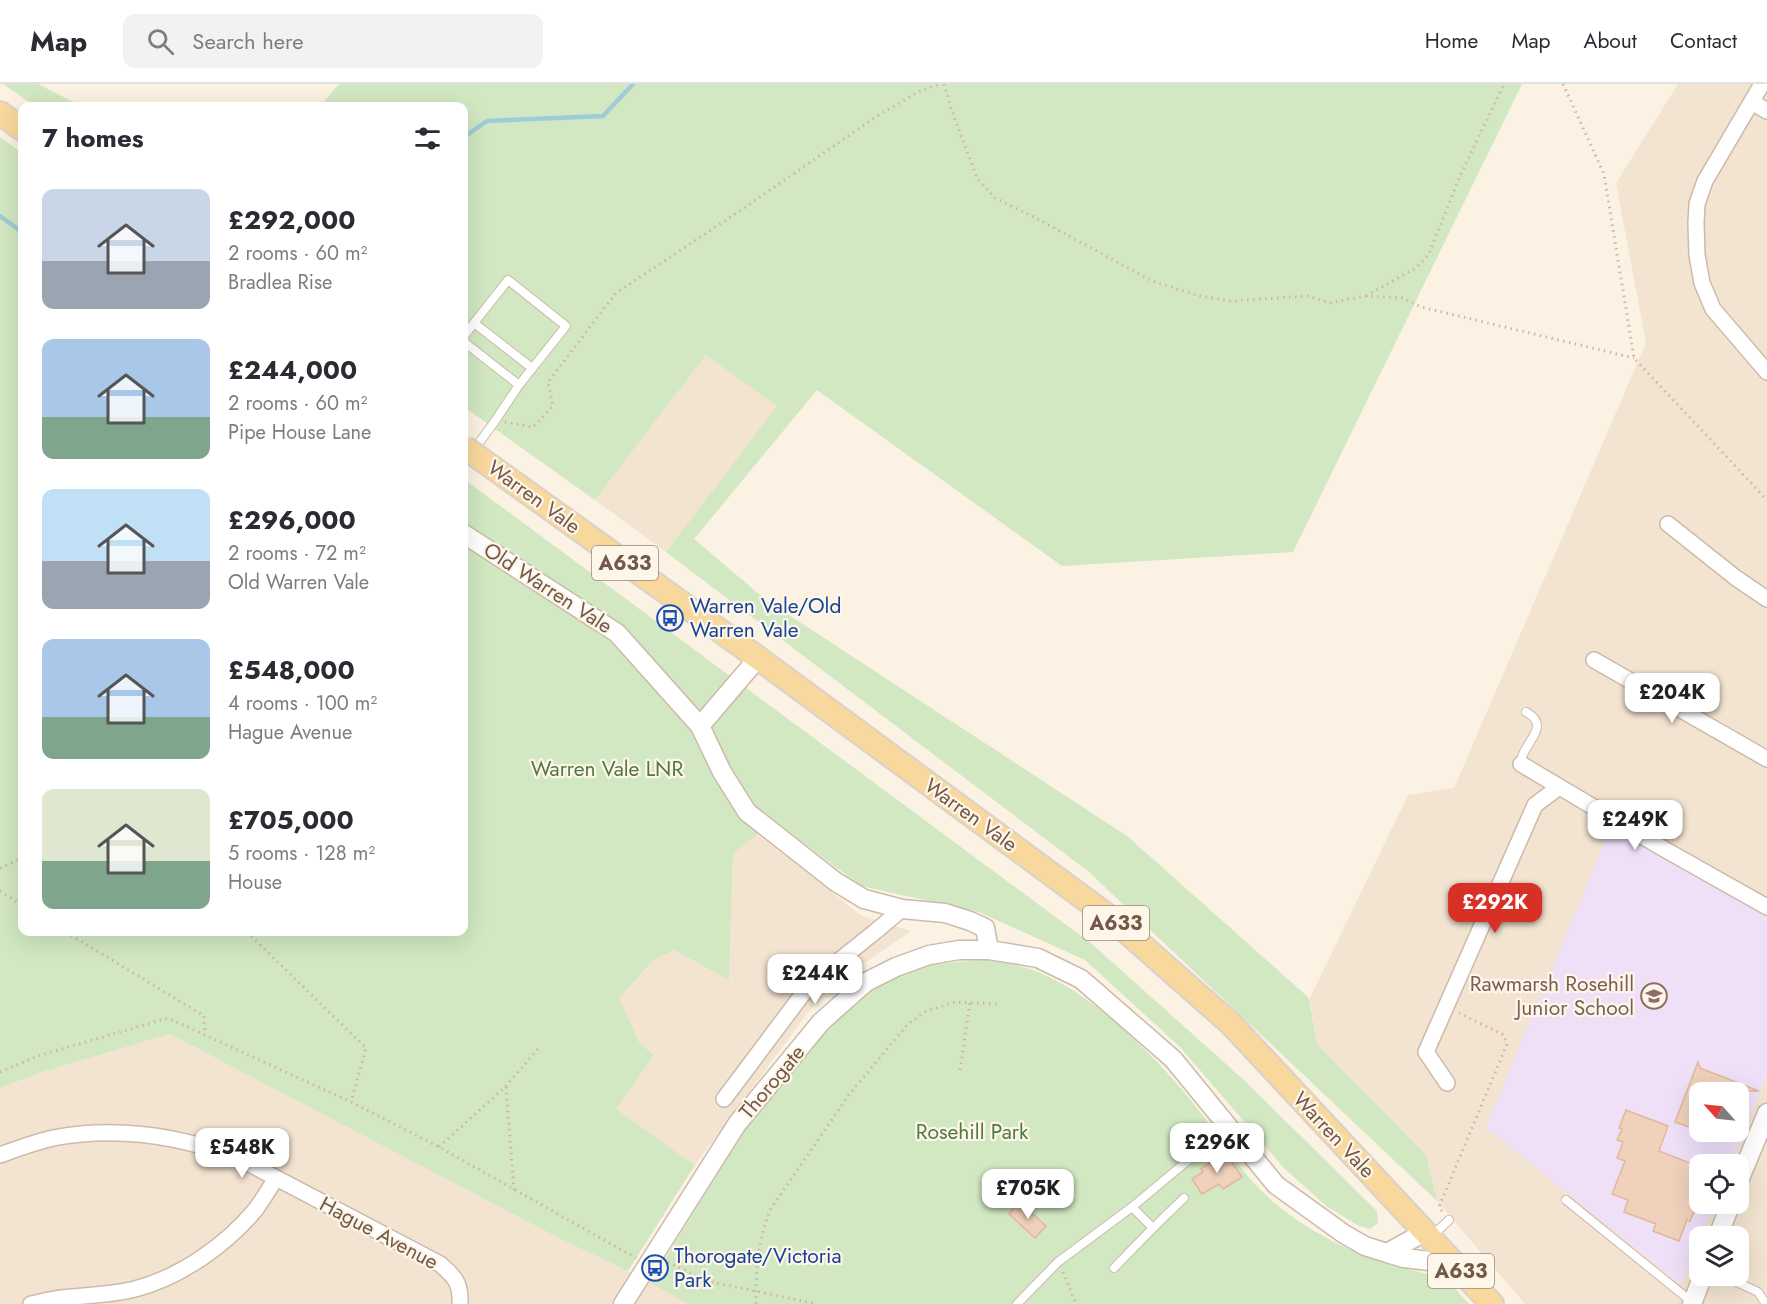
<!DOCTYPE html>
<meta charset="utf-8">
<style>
body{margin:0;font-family:Jost,sans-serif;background:#f2f2f3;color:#2b2b33;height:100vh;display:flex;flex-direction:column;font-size:22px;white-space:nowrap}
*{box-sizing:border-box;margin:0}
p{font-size:20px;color:#7c7c81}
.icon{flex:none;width:33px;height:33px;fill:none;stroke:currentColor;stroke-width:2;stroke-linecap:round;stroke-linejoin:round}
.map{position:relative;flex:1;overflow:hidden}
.sheet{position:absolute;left:18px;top:18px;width:450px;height:834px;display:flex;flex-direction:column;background:#fff;border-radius:12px;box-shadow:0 6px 24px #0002}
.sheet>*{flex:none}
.needle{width:39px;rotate:297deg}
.buttons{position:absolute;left:1689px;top:998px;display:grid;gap:12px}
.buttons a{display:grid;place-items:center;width:60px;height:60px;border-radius:12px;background:#fff;box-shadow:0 6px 24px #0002;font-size:30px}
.price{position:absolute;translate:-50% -51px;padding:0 14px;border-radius:12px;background:#fff;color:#222;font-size:20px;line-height:39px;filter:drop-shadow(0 2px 3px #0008)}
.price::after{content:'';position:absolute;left:50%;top:36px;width:18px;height:14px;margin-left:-9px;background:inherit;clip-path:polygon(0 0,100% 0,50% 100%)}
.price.active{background:#d93025;color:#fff}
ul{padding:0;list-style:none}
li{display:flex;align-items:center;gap:18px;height:150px;padding:0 24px}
li span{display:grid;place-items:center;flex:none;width:168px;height:120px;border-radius:12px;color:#555}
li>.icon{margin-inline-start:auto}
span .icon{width:72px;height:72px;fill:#fffc;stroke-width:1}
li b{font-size:26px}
h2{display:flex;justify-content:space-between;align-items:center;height:72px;padding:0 24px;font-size:26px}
header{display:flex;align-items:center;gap:36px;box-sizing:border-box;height:84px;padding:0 30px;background:#fff;border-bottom:2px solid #e1e1e2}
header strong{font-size:28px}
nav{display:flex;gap:33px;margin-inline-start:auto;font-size:21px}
.search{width:420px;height:54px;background:#f2f2f3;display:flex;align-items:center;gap:15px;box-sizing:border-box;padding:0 21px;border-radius:12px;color:#7c7c81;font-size:22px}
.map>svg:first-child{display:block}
.residential{fill:#f3e4d1;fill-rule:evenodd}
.education{fill:#efe0f8;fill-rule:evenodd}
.green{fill:#d1e8c2}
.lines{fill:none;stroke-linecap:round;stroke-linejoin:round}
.stream{stroke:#9fccd6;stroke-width:4.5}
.building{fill:#f0d1bb;stroke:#e2b89c;stroke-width:1.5}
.service-casing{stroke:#ccbaaa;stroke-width:10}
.minor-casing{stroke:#ccbaaa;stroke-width:18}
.tertiary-casing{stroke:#ccbaaa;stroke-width:21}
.primary-casing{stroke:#d8d1cc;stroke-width:26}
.path{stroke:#d5b49f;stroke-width:3;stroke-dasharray:1.5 4.5;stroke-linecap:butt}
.service{stroke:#fff;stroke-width:8}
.minor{stroke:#fff;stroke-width:15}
.tertiary{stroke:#fff;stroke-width:18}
.primary{stroke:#f8d89d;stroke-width:22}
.primary-bridge-casing{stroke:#d8d1cc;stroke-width:26;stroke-linecap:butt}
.primary-bridge{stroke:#f8d89d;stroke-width:22}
.labels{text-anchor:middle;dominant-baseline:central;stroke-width:4.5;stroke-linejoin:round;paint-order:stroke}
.shield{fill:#fef6e9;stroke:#9c887a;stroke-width:1.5}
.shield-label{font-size:20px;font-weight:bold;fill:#72594a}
.street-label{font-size:21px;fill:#72594a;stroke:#fef6e9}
.transit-label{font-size:21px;fill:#164399;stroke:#fef6e9;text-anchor:start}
.park-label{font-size:21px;fill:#517842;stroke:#fef6e9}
.education-label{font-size:21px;fill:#785e54;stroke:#fef6e9;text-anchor:end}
</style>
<header>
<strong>Map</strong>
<div class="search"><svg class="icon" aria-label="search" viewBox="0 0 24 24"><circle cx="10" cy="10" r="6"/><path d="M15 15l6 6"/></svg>Search here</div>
<nav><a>Home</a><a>Map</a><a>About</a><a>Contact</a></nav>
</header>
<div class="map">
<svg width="1767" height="1220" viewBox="0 0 1767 1220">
<rect width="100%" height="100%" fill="#fbf2e3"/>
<path class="residential" d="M1678 0H1767V1220H1525L1437 1117 1426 1071 1317 960 1310 914 1408 711 1454 704 1646 259 1616 99ZM1700 1008H1738V1047H1700ZM1700 1080H1738V1119H1700ZM1700 1152H1738V1191H1700Z
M706 271 778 322 666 468 595 416Z
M757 750 862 832 911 847 824 907 695 1081 616 1025 611 897 674 866 729 896 733 768Z
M170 950 628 1187 688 1220H0V1004L42 988Z"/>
<path class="education" d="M1611 743 1767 833V992L1731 1080H1700V1119H1715L1702 1152H1700L1699 1157 1681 1201 1486 1043ZM1700 1008H1738V1047H1700Z"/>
<path class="green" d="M3 0H38L81 22H35Z
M339 0H1522L1293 468 1062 482 817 306 694 455 766 516 1127 752 1309 914 1317 960 1426 1071 1437 1117 1089 788 666 468 777 322 706 271 595 416 464 323V22H320Z
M0 53 22 69V848H464V395L1092 860 1246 998 1377 1127 1378 1139 1370 1145 1359 1142 1326 1122 1284 1084 1180 963 1085 876 979 828 861 802 770 734 757 750 733 769 729 896 674 866 652 877 619 914 640 960 654 971 616 1025 695 1081 628 1187 561 1155 170 950 42 988 0 1004Z
M988 875C1007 879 1027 883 1045 891 1102 917 1163 980 1201 1029 1224 1060 1243 1091 1272 1117 1323 1160 1376 1179 1440 1193L1450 1199 1469 1220H688L650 1199 744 1047 832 939 868 905 927 881Z"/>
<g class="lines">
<path class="stream" d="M464 53 487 37 603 32 633 0
M0 132 22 148"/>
</g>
<path class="building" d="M1698 978 1700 984 1759 1007 1700 1008V1047L1675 1038Z
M1626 1026 1668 1042 1659 1067 1700 1083V1096L1696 1106 1700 1107V1114L1690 1137 1687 1136 1679 1157 1653 1147 1656 1140 1624 1128 1628 1116 1612 1110 1625 1077 1617 1074 1623 1058 1617 1056 1622 1045 1619 1044Z
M1225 1068 1242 1093 1223 1105 1219 1100 1202 1110 1192 1095 1203 1088 1201 1085Z
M1020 1118 1046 1142 1035 1154 1009 1130Z"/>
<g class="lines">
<g class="service-casing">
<path id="service" d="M464 252 474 239 532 284
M464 258 519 301 566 242 508 196 474 239
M464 379 495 337 519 301
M1521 680C1520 660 1554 643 1526 628
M1566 1116 1692 1218
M1153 1144 1184 1114
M1431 1153 1449 1136
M1114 1184 1153 1144 1132 1123 1186 1078 1230 1047
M1722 1191 1758 1208 1766 1220
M1017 1220 1058 1178 1132 1123"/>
</g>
<g class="minor-casing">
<path id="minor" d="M1762 0 1705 97 1697 120 1696 139 1697 171 1702 199 1713 225 1767 288
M1752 18 1767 27
M1668 440 1736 494 1767 515
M1594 576 1767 675
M1521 680 1664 765 1767 823
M1447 999 1426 968 1535 721 1559 703
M724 1015 811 899 876 847 902 825
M0 1071C17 1065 35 1058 53 1054 117 1042 181 1052 240 1075L440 1180C455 1193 461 1199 460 1220
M31 1220C41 1218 52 1215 62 1214 86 1211 112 1211 135 1205 181 1193 226 1161 256 1125 263 1115 270 1104 276 1094"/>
</g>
<g class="tertiary-casing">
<path id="tertiary" d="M464 450 617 549 700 642 722 688 747 728 836 798 864 815 902 825 945 829 970 837 985 844 989 866
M700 642 758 574
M1738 1099 1767 1029
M1718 1152 1731 1119
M1387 1169 1404 1174 1454 1180
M623 1220 737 1040 821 938 866 898 896 883 929 871 959 866H989L1038 874 1081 895 1173 975 1276 1101 1344 1150 1365 1162 1387 1169 1414 1154 1421 1144
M1692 1220 1703 1191"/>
</g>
<g class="primary-casing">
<path id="primary" d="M0 29 22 45
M492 383 758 574 1112 835 1231 940 1492 1220"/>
</g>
<path class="path" d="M944 0 952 27 977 94 995 114 1034 133 1152 197 1200 212 1231 217 1308 212 1330 219 1365 212 1402 214 1421 223 1634 274
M1563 0 1604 90 1634 274 1767 416
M1366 212 1416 184 1429 170 1460 92 1504 0
M505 338 533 343 553 322 548 298 616 209 750 120 874 34 920 7 940 0
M0 784 22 774
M0 807 22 821
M66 848 204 932 205 950
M247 848 366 964 351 1018
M960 986 970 918
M0 988 41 971 168 934 351 1018 439 1063 636 1174
M506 1003 514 1106
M439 1063 506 1002 538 965
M1442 1127 1439 1123 1507 960 1504 951 1459 929
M668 1178 707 1197 817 1220
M1063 1188 1076 1220
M756 1220C756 1183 757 1162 770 1126L848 1012 907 941 926 927 956 918 997 920"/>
<use href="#service" class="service"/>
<use href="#minor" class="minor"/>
<use href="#tertiary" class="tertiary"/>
<use href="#primary" class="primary"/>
<g class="primary-bridge-casing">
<path id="primary-bridge" d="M464 363 492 383"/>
</g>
<use href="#primary-bridge" class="primary-bridge"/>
</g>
<defs>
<g id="bus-ring" transform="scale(1.35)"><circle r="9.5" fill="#fef6e9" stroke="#1a4fb4" stroke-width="1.5"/><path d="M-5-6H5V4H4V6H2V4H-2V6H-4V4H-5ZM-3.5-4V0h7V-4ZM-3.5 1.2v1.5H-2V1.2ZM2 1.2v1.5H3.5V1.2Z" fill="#1a4fb4"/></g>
<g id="school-ring" transform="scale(1.35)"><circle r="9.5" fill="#fef6e9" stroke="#8d6e63" stroke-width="1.5"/><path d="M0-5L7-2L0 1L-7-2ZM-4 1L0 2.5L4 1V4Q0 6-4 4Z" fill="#8d6e63"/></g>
</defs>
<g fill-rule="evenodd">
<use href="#bus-ring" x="670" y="534"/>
<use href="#school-ring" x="1654" y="912"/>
<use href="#bus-ring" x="655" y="1184"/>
</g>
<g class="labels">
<g class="shield">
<rect x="592" y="462" width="66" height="34" rx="4.5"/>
<rect x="1083" y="822" width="66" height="34" rx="4.5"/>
<rect x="1428" y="1170" width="66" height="34" rx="4.5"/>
</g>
<g class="shield-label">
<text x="625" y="479">A633</text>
<text x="1116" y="839">A633</text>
<text x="1461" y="1187">A633</text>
</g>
<g class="street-label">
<text transform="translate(534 413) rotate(36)">Warren Vale</text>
<text transform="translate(548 504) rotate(33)">Old Warren Vale</text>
<text transform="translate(971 731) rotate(36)">Warren Vale</text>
<text transform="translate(772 998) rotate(-50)">Thorogate</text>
<text transform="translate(1334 1051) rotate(47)">Warren Vale</text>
<text transform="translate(379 1149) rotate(28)">Hague Avenue</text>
</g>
<g class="transit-label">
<text x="690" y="522">Warren Vale/Old<tspan x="690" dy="24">Warren Vale</tspan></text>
<text x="674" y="1172">Thorogate/Victoria<tspan x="674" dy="24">Park</tspan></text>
</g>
<g class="park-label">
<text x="607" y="685">Warren Vale LNR</text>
<text x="972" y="1048">Rosehill Park</text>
</g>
<g class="education-label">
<text x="1634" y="900">Rawmarsh Rosehill<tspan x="1634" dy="24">Junior School</tspan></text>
</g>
</g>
</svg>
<div class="buttons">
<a><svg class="needle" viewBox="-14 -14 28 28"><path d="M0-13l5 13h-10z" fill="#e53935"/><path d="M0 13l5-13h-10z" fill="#7c7c81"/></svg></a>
<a><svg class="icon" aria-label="locate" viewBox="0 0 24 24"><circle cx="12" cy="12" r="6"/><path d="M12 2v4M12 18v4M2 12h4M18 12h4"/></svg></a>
<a><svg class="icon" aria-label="layers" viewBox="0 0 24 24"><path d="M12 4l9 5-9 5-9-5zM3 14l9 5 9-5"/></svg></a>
</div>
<b class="price" style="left:1672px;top:640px">£204K</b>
<b class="price" style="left:1635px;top:767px">£249K</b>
<b class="price active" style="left:1495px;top:850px">£292K</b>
<b class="price" style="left:815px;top:921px">£244K</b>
<b class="price" style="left:1217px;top:1090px">£296K</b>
<b class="price" style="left:242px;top:1095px">£548K</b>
<b class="price" style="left:1028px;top:1136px">£705K</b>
<section class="sheet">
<h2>7 homes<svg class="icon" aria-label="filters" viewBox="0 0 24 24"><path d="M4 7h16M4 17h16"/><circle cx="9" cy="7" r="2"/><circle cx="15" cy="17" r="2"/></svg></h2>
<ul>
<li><span style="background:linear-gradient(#c9d6e8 60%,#9aa5b1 0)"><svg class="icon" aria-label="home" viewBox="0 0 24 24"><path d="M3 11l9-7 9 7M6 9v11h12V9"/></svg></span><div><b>£292,000</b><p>2 rooms · 60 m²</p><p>Bradlea Rise</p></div></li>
<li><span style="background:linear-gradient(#a9c7e8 65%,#7fa58c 0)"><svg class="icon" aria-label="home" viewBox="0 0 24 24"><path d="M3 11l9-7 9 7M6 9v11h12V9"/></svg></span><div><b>£244,000</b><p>2 rooms · 60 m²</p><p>Pipe House Lane</p></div></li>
<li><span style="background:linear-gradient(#bfe0f5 60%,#9aa5b1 0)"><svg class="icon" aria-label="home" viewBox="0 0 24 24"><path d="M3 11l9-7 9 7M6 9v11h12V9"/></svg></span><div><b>£296,000</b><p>2 rooms · 72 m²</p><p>Old Warren Vale</p></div></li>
<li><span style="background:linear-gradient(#a9c7e8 65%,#7fa58c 0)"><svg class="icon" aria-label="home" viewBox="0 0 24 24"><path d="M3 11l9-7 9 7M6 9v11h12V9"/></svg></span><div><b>£548,000</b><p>4 rooms · 100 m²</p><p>Hague Avenue</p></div></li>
<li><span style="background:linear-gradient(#dfe7d0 60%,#7fa58c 0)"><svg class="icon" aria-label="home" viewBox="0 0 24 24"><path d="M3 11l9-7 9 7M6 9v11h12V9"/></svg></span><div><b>£705,000</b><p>5 rooms · 128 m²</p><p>House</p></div></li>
</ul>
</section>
</div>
